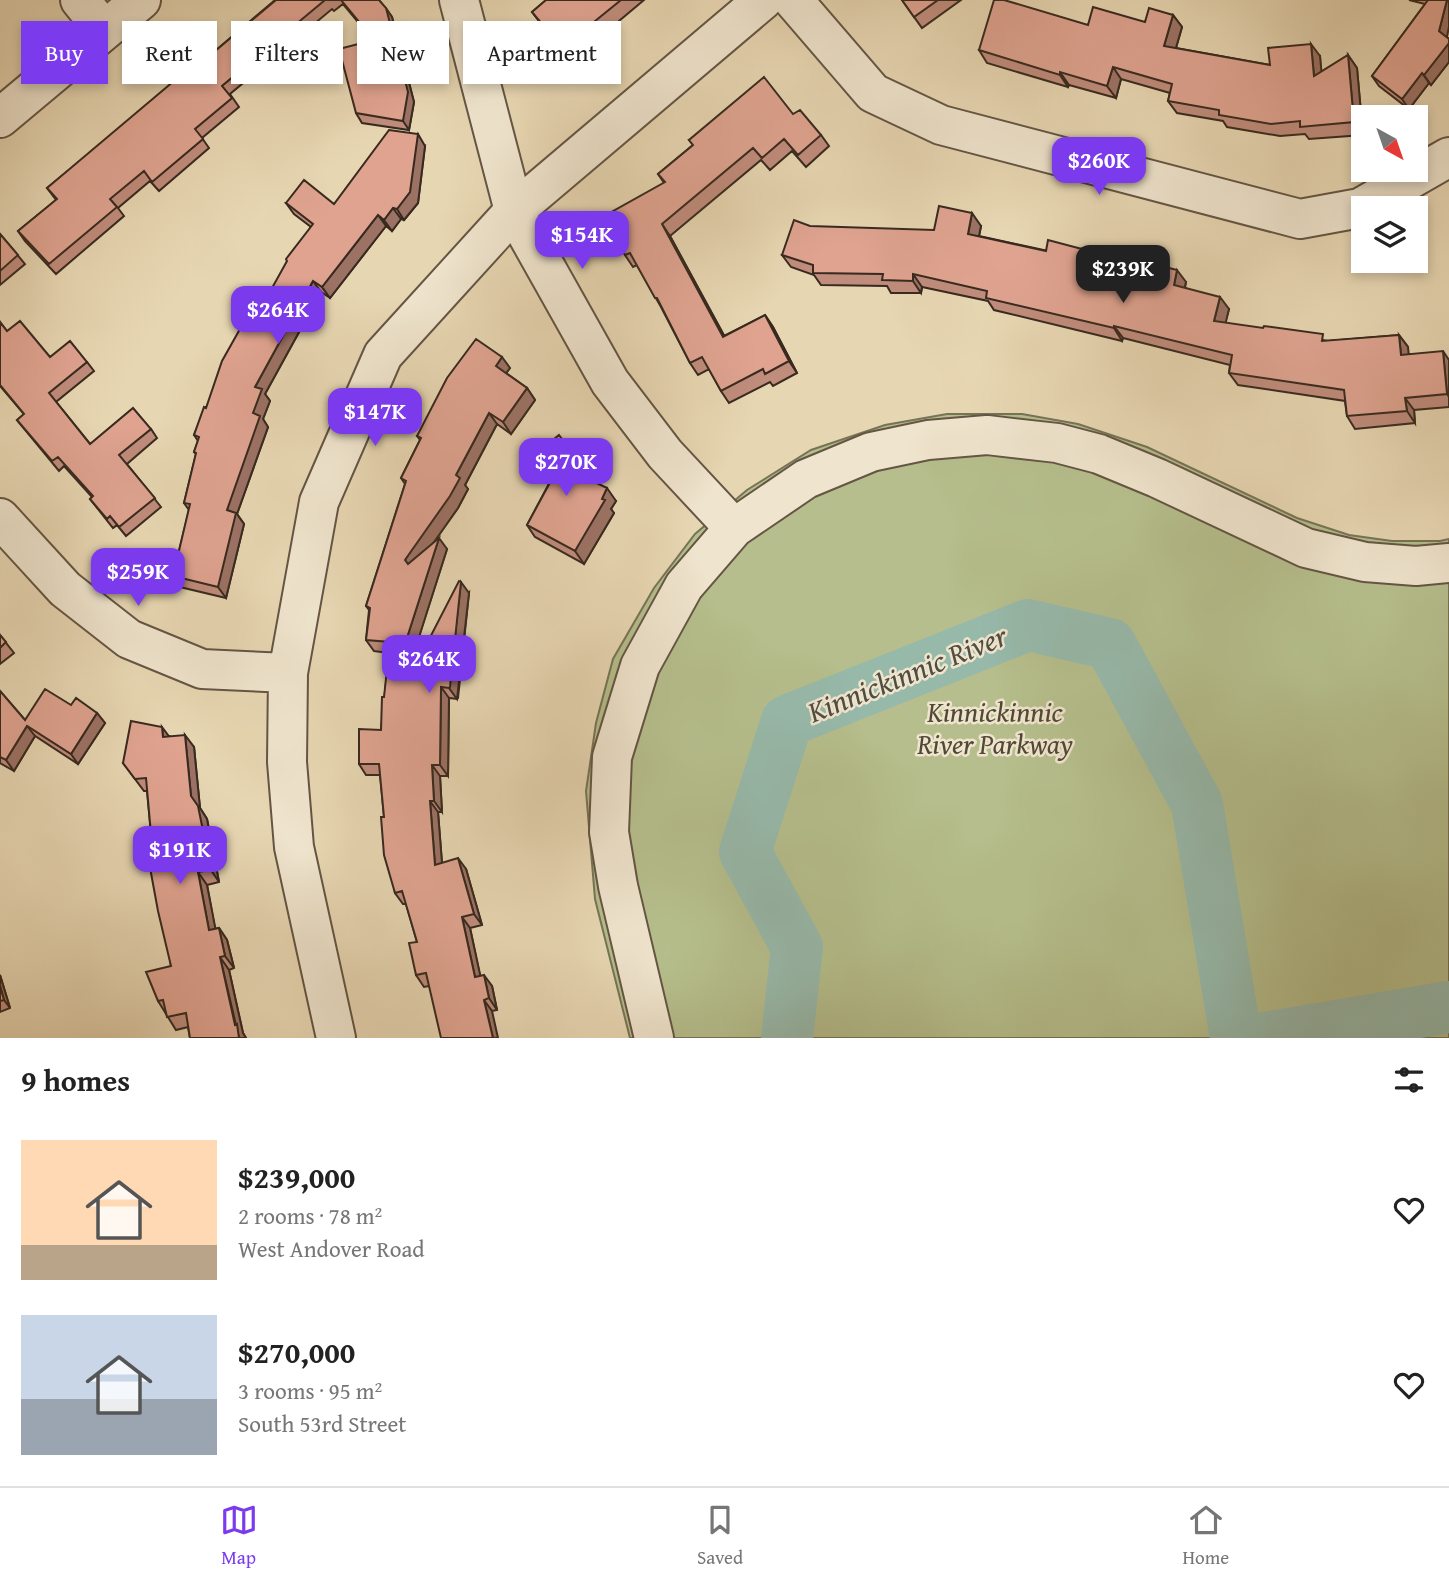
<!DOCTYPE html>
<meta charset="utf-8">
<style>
body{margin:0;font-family:"Gentium Book Plus",serif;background:#f6f6f6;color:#222;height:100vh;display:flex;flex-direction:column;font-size:26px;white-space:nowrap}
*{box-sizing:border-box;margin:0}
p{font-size:23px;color:#767676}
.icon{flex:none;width:38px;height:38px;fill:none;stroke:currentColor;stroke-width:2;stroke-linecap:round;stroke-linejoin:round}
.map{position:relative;height:1038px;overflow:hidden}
.drawer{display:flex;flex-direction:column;background:#fff;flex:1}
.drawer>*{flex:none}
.hud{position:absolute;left:21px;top:21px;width:700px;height:63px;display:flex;gap:14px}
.needle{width:46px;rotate:140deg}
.fabs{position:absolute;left:1351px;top:105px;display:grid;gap:14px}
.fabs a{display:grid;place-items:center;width:77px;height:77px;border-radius:0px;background:#fff;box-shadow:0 4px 10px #0003;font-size:35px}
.price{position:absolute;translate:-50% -60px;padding:0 16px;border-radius:14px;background:#7c3aed;color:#fff;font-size:23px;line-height:46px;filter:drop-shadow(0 2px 4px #0008)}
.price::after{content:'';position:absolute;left:50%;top:42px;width:21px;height:16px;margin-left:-10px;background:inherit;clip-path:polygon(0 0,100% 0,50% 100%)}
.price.active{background:#222;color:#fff}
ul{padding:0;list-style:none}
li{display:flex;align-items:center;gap:21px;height:175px;padding:0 21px}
li span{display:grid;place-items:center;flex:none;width:196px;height:140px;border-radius:0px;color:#555}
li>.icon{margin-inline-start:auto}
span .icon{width:84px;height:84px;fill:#fffc;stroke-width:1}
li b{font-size:30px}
h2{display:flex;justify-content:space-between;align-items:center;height:84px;padding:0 21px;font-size:30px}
.pill{padding:0 24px;border-radius:0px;background:#fff;box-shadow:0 4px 10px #0003;font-size:24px;line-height:63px}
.pill.active{background:#7c3aed;color:#fff}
.tab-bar{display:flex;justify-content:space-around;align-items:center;height:98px;border-top:2px solid #e0e0e0;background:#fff;font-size:19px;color:#767676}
.tab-bar a{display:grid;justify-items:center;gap:4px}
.tab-bar .active{color:#7c3aed}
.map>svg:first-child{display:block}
.green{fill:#b5be8c;stroke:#767456;stroke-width:2}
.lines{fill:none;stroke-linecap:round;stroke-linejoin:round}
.river{stroke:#97b9aa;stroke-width:52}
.minor-casing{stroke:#645544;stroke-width:42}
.minor{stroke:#efe4cd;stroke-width:38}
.wall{fill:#c08c7c;stroke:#382a1f;stroke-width:2}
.shaded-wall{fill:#9c7265;stroke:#382a1f;stroke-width:2}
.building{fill:#dfa390;stroke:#382a1f;stroke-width:2}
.labels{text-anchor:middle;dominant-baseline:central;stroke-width:5;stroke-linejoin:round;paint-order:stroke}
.park-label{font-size:28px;font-style:italic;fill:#514835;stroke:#efe4cd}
.water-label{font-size:30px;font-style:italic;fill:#504e42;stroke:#efe4cd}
</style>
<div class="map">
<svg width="1449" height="1038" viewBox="0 0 1449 1038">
<rect width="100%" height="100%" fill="#e7d6b2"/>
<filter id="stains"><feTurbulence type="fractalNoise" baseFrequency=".00286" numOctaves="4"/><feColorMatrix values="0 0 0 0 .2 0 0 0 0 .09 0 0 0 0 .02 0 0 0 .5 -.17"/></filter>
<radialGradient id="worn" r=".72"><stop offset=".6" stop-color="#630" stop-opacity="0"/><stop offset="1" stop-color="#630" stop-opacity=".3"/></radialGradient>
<path class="green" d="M947 414H1022L1078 424 1147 447 1297 518 1349 535 1392 541H1440L1449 539V1038H630L595 899 586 791 596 723 613 659 654 588 695 534 747 490 811 450 885 425Z"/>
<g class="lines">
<path class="river" d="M787 1038 797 947 745 852 787 721 1028 625 1110 644 1197 804 1236 1038
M1265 1038 1449 1007"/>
<g class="minor-casing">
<path id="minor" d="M80 0 104 30
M459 0 514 211 610 382 665 454 734 528
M793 0 873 93 941 125 1300 219 1360 208 1449 157
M0 118 141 0
M0 518 65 589 129 639 202 669 288 673
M336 1038 294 847 287 762 288 673 319 502 383 355 514 211 763 0
M654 1038 618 886 609 832 612 757 640 666 684 586 734 528 806 479 871 452 928 440 987 435 1057 443 1099 454 1157 478 1306 548 1365 562 1416 566 1449 563"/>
</g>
<use href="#minor" class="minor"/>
</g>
<path class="wall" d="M275 0H379L392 17 414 102 409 130 362 123 356 113 373 40 343 4 334 11 332 9 230 94 239 107 202 138 209 148 159 191 150 181 118 208 124 216 56 274 25 241 18 231 56 200 47 188 202 62Z
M546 0H644L594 42 597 47 575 66 541 24 532 12Z
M902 0H961L922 28Z
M1409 0H1449L1447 37 1449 39V62L1431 85 1429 83 1409 109 1379 86 1372 76 1425 4Z
M1173 15 1182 27 1176 48 1270 65 1320 56 1321 72 1348 55 1357 68 1363 135 1309 139 1305 134 1280 136 1227 127 1223 121 1177 113 1168 101 1170 93 1121 79 1116 98 1069 85 1068 87 987 63 979 50 1088 25 1145 22Z
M793 114 821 135 829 146 806 167 792 151 770 170 761 160 670 236 724 336 765 315 773 327 797 373 773 386 770 382 729 403 721 391 709 369 698 375 690 363 661 307 637 265 633 267 625 255 617 230 664 183 658 174 693 145 689 140Z
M425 146 418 203 404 220 401 219 392 231 386 226 330 298 321 292 265 394 270 401 263 419 268 427 237 514 244 524 226 598 180 587 173 576 189 510 184 503 196 454 194 452 198 441 194 435 206 408 261 308 311 227 294 214 286 203 334 204Z
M981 226 979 236 1090 260 1142 273 1186 282 1185 288 1229 309 1225 323 1328 341 1399 335 1408 347V354L1449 360V407L1414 410 1415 423 1355 429 1347 416 1345 401 1238 385 1229 373 1230 365 1123 338 1122 341 994 310 988 301 922 287 921 293H891L887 286 821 285 814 275 791 267 782 255 934 230Z
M0 234 25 264 0 285Z
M0 322 7 331 50 357 87 362 94 371 56 402 90 444 151 429 157 438 127 464 161 507 126 536 117 525 113 528 90 499 92 497 64 466 59 471 17 420 24 414 0 386Z
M510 368 506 373 527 388 535 400 511 434 497 424 465 485 468 489 458 508 433 543 447 549 414 652 421 655 469 593 458 698 457 699 449 698 448 776H440L442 812H438L442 863 466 869 482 925 470 928 480 976 492 986 497 1010 492 1011 429 986 424 987 416 975 417 942 406 904H403L395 893 384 817 380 775H366L359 764 381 730 389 653 374 651 366 640 369 610 366 606 405 484 401 478 420 440 417 436Z
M535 455 579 460 588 472 583 476 616 501 611 509 614 513 584 564 535 537 527 525 552 478Z
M0 635 14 653 0 664Z
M0 691 25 720 71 705 97 713 105 723 78 764 35 736 14 771 0 763Z
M169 736 194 747 200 808 207 819 219 882 207 885 215 929 219 928 227 940 234 968 229 970 243 1033 246 1038H190L188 1027 176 1030 158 1001 171 966 151 834 147 791H144L123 763Z
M0 975 10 1008 0 1012Z"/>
<path class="shaded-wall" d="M1447 0H1449V27L1446 41 1439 31Z
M386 8 392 17 414 102 409 130 403 121Z
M1173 15 1182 27 1173 58 1164 46Z
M1449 43V62L1431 85 1424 75Z
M1311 44 1320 56 1323 88 1314 76Z
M1348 55 1357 68 1363 135 1354 122Z
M1113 67 1121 79 1116 98 1107 86Z
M1060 72 1069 85 1068 87 1060 75Z
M1422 73 1429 83 1409 109 1402 99Z
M418 134 425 146 418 203 404 220 397 209Z
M393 208 401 219 392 231 384 220Z
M972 213 981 226 977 246 968 234Z
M378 215 386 226 330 298 322 287Z
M662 224 670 236 731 348 723 337Z
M1082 249 1091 261 1080 257Z
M1177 270 1186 282 1182 297 1174 285Z
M913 274 922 287 921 293 913 281Z
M313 281 321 292 265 394 270 401 263 419 268 427 237 514 244 524 226 598 218 587 227 510 253 413 255 387Z
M1220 297 1229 309 1223 334 1214 321Z
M765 315 773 327 797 373 789 361Z
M1114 326 1123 338 1122 341 1114 328Z
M1399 335 1408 347 1410 367 1401 355Z
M1443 351 1449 360V397L1447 394Z
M502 357 510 368 503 377 496 366Z
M527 388 535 400 511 434 503 422Z
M1405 398 1414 410 1415 423 1407 411Z
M489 413 497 424 465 485 468 489 458 508 413 572 405 560 456 475Z
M607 488 616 501 611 509 614 513 584 564 575 551Z
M439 538 447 549 413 656 405 644Z
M461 582 469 593 457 699 449 688Z
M441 687 449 698 448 776 440 765Z
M97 713 105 723 78 764 71 754Z
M27 726 35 736 14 771 6 760Z
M162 727 171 739 163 737Z
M185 735 194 747 200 808 207 819 219 882 211 870 191 796Z
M432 765 440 776 442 812 434 801Z
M430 801 438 812 443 876 435 865Z
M458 858 466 869 482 925 474 914Z
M198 872 207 885 218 942 209 930Z
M462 917 470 928 483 988 475 977Z
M219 928 227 940 234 968 225 956Z
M220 957 229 970 243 1033 246 1038H239Z
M0 975 10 1008 4 1000 0 986Z
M484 975 492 986 497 1010 489 998Z
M484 1000 492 1011 498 1038H493Z"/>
<path class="building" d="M276 0H325L222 86 232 98 195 129 203 139 152 182 144 171 110 199 117 207 49 264 18 231 57 199 47 188 200 59 202 62Z
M341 0H379L386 8 408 92 403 121 356 113 339 49 374 40Z
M546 0H621L584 30 589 35 566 53 532 12Z
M902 0H938L914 17Z
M994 0H1004L1088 25 1093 7 1145 22 1149 8 1173 15 1164 46 1270 65 1268 48 1311 44 1314 76 1348 55 1354 122 1300 127V121L1271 124 1219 115V110L1168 101 1172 84 1113 67 1107 86 1060 72V75L979 50Z
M1428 0H1447L1439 31 1449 39V43L1424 75 1422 73 1402 99 1372 76Z
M764 77 793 114 800 110 821 135 798 155 784 139 762 158 753 148 662 224 723 337 765 315 789 361 765 374 763 369 721 391 702 357 690 363 657 298H655L630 253 625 255 612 233 617 230 608 214 665 182 658 174 693 145 689 140Z
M389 130 418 134 410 192 397 209 393 208 384 220 378 215 322 287 313 281 255 387 262 389 253 413 260 416 227 510 236 513 218 587 173 576 190 504 184 503 196 453 194 452 199 437 194 435 204 407 206 408 222 361 254 304 261 308 287 261 286 259 313 224 286 203 304 180 334 204Z
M939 206 972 213 968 234 1046 251 1048 240 1082 249 1080 257 1142 273 1145 262 1177 270 1174 285 1220 297 1214 321 1263 328 1264 326 1323 334 1322 341 1399 335 1401 355 1443 351 1447 394 1405 398 1407 411 1347 416 1344 390 1229 373 1232 355 1114 326V328L986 298 987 291 913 274V281L882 280 883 274 813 273V265L782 255 794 220 810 226 934 230Z
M0 234 18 255 0 271Z
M20 321 50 357 70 341 87 362 49 393 90 444 133 408 151 429 119 455 155 498 119 527 110 516 107 519 90 499 93 496 58 457 52 461 17 420 24 414 0 385V322L7 331Z
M476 339 502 357 496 366 527 388 503 422 489 413 456 475 460 478 450 496 405 560 408 564 439 538 405 644 390 643 421 655 459 581 461 582 450 687 449 688 441 687 440 765H432L434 801H430L435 865 458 858 474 914 462 917 475 977 484 975 489 998 484 1000 493 1038H441L426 973 416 975 409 943 417 942 402 891 395 893 384 855 381 817H384L379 764H359V729L381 730 382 697H384L390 642 366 640 370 608 366 606 406 481 401 478 421 438 417 436 447 378Z
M559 435 579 460 568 469 607 488 602 499 605 500 575 551 527 525 553 477 535 455Z
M0 635 6 642 0 648Z
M45 689 71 705 76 698 97 713 71 754 27 726 6 760 0 757V691L25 720Z
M131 721 162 727 163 737 185 735 191 796 198 806 211 870 198 872 209 930 219 928 225 956 220 957 235 1025 237 1024 239 1038H190L186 1013 167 1017 163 1000 158 1001 146 972 171 966 158 911 144 835 151 834 146 778 135 779 123 763Z
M0 986 4 1000 0 1001Z"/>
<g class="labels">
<g class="park-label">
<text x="995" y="711">Kinnickinnic<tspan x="995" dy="32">River Parkway</tspan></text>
</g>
<g class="water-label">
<text transform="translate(907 673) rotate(-22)">Kinnickinnic River</text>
</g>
</g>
<rect width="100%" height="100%" filter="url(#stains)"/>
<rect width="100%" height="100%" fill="url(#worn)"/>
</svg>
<div class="fabs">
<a><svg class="needle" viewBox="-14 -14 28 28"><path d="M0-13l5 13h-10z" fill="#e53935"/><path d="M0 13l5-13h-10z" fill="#767676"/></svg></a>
<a><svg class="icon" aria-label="layers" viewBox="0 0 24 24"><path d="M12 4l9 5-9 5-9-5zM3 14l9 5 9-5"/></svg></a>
</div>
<b class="price" style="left:1099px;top:197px">$260K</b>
<b class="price" style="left:582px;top:271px">$154K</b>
<b class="price active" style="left:1123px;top:305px">$239K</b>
<b class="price" style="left:278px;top:346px">$264K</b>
<b class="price" style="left:375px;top:448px">$147K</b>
<b class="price" style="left:566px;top:498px">$270K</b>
<b class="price" style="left:138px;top:608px">$259K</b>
<b class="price" style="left:429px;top:695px">$264K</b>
<b class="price" style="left:180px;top:886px">$191K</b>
<div class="hud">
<a class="pill active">Buy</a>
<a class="pill">Rent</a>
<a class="pill">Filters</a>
<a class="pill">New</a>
<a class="pill">Apartment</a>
</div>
</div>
<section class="drawer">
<h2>9 homes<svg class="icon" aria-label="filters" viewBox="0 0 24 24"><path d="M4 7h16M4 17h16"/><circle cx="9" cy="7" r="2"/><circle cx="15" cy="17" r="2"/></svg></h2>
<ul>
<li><span style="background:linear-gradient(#ffd9b3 75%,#b9a48a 0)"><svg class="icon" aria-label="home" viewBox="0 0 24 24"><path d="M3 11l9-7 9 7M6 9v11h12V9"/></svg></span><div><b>$239,000</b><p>2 rooms · 78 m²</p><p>West Andover Road</p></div><svg class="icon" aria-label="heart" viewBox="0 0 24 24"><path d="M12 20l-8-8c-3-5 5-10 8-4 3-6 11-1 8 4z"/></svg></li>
<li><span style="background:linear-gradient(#c9d6e8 60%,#9aa5b1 0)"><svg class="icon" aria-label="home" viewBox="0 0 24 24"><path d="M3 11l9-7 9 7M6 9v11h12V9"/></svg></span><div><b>$270,000</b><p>3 rooms · 95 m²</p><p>South 53rd Street</p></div><svg class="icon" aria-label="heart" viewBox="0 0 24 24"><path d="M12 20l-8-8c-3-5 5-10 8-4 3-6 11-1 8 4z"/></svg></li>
</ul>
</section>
<nav class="tab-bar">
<a class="active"><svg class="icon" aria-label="map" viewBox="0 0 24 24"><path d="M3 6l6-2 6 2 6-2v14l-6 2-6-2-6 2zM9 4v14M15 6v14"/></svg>Map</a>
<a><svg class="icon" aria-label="saved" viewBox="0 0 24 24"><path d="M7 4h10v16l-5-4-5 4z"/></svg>Saved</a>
<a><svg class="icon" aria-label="home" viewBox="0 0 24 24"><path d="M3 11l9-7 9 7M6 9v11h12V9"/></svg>Home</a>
</nav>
